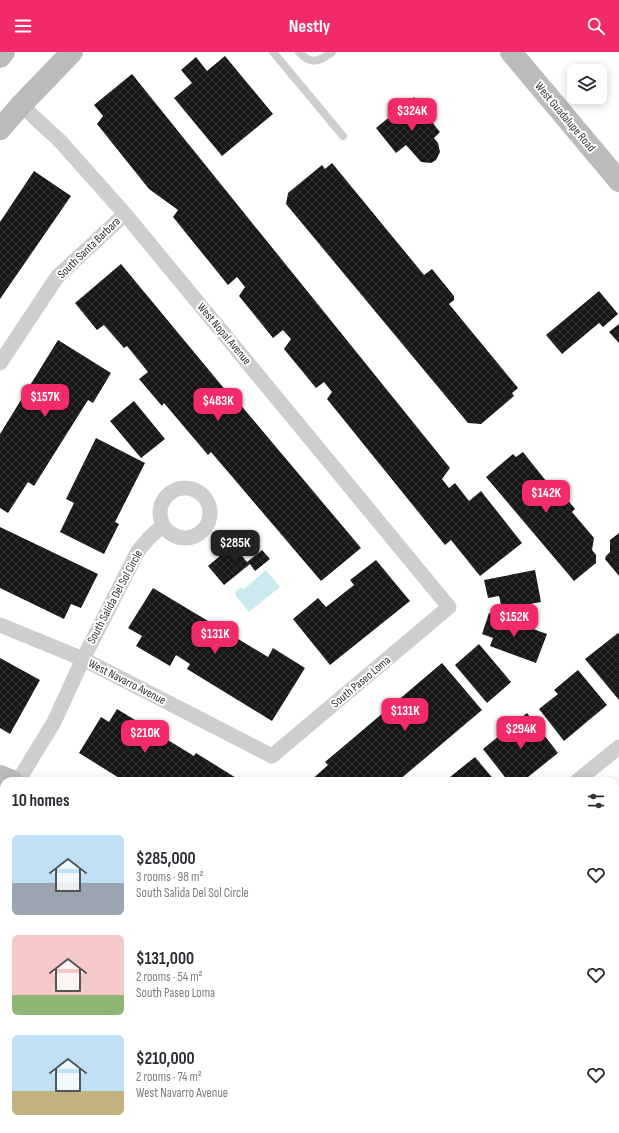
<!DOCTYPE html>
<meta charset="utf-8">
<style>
body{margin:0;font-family:"Sofia Sans Condensed",sans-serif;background:#f7f7f7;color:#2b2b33;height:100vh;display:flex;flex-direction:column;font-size:15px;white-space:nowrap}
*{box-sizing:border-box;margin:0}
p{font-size:13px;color:#7c7c81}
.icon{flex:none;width:22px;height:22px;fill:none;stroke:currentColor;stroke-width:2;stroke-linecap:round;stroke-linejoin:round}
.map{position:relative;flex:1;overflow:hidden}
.drawer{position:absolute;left:0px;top:725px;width:619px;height:356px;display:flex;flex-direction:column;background:#fff;border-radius:12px 12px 0 0;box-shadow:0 2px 10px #0003}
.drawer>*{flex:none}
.buttons{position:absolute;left:567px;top:12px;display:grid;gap:8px}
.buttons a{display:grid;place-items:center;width:40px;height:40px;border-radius:6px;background:#fff;box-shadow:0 2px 10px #0003;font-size:20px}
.price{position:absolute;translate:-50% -34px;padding:0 9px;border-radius:8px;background:#f12b69;color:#fff;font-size:13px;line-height:26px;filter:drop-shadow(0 1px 2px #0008)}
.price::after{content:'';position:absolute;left:50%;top:24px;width:12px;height:9px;margin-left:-6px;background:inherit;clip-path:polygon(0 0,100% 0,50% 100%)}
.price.on{background:#222;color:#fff}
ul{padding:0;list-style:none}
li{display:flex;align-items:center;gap:12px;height:100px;padding:0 12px}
li span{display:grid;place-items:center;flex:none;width:112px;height:80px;border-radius:6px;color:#555}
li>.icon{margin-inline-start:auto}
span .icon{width:48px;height:48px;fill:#fffc;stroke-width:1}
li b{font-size:17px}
h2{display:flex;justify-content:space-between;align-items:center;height:48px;padding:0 12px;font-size:17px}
header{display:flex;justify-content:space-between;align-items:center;height:52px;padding:0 12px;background:#f12b69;color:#fff;font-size:18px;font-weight:700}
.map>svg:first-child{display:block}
.water{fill:#caeaef}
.building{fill:url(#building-cross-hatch)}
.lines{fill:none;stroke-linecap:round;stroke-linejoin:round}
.lane{stroke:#cecece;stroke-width:8}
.street{stroke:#cecece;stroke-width:15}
.secondary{stroke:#bbb;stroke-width:22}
.labels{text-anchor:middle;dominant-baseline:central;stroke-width:4;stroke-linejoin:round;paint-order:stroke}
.street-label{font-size:12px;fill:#313131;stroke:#fff}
</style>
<header><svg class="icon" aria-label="menu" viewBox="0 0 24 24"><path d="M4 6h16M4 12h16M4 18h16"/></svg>Nestly<svg class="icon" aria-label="search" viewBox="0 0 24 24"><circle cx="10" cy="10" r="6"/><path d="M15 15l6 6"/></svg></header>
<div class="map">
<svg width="619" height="1081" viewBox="0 0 619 1081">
<defs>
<pattern id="building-cross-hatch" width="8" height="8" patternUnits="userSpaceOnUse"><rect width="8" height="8" fill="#181818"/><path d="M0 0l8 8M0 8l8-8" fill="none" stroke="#313131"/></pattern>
</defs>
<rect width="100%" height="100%" fill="#fff"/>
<path class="water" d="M266 518 280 535 249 560 236 544 235 540 240 536 244 537Z"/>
<path class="building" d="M225 4 273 62 222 104 174 46 192 31 181 18 196 5 207 19Z
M132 22 450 416 442 427 449 436 455 431 469 449 481 439 522 491 480 524 451 488 445 493 327 347 332 340 324 330 316 336 284 297 291 287 283 278 273 286 239 244 245 235 237 225 228 233 173 165 178 158 149 137 97 72 103 64 94 53Z
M414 45 426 59 424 60 440 80 434 86 438 91 440 100 436 108 431 111 421 110 406 93 396 101 376 76Z
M332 111 424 223 432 217 454 244V248L449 252 518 336 512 341 514 344 481 372 468 371 286 152 288 141 322 113 325 117Z
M34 119 71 144 0 247V170Z
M121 212 237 352 239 351 361 496 321 529 211 400 208 403 164 351 162 354 139 327 148 320 127 294 124 296 104 273 97 278 75 251Z
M599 239 618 262 603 275 599 271 562 302 546 283Z
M619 272V291L609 280Z
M58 288 111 321 93 351 88 348 34 434 28 430 8 461 0 456V382Z
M134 349 165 387 141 406 110 369Z
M96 386 145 411 115 470 119 472 104 502 60 480 74 451 66 447Z
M523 400 550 434 554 431 575 457 572 460 594 486 592 498 596 503V511L574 529 486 425 513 402 516 405Z
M0 475 98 522 81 556 71 552 64 567 0 536Z
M619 481V524L605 507 606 504 610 500V488Z
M233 493 247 510 262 498 270 507 255 519 250 512 224 533 208 514Z
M376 508 410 549 330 613 293 567 318 546 326 555 354 533 350 528Z
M535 518 541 550 502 557 499 544 488 546 484 528Z
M153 536 268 605 273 596 305 616 272 669 187 617 190 612 176 603 170 614 136 594 142 584 128 576Z
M489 561 547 582 536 611 490 594 493 586 482 582Z
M618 581 619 582V648L585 607Z
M479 592 511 630 487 651 455 613Z
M0 606 40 628 10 682 0 676Z
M442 611 482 658 398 729H310L328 713 325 710Z
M578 618 607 653 564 689 539 657 558 642 554 638Z
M117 657 194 704 196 701 241 729H124L79 701 101 665 109 670Z
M527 661 558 701 523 729H508L483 697Z
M475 705 495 729H445Z
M619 742V815L615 810V745Z
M4 817V833L0 832V827Z
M4 924V966L0 964V934Z
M615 978 619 981V1016L615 1020Z
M619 1033V1056L615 1052V1037Z
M84 1077H109L106 1081H89Z
M201 1077H232L229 1081H206Z
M337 1077H379L376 1081H342Z
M436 1077H487L484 1081H441Z"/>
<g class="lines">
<path class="lane" d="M273 0 343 84
M299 0C311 13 319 10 332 0"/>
<path class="street" d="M0 311 57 225 125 162
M160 461a25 25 0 1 1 50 0a25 25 0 1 1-50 0Z
M0 573 83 607 272 704 449 555 125 162 60 89 21 53
M18 729 54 670 83 607 138 499 149 486 163 473
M577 729 619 695
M0 867 4 869
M6 1081 9 1077
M273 1081 275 1077
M543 1081 546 1077"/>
<path class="secondary" d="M511 0 619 129
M0 5 4 0
M0 77 21 53 72 0
M0 724 12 729
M584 1077 589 1081"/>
</g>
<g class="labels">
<g class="street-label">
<text transform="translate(565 65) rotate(50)">West Guadalupe Road</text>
<text transform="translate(89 196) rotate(-44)">South Santa Barbara</text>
<text transform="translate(224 282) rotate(50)">West Nopal Avenue</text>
<text transform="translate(115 545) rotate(-62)">South Salida Del Sol Circle</text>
<text transform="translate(127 630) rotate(27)">West Navarro Avenue</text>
<text transform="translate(361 630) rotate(-40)">South Paseo Loma</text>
</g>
</g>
</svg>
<div class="buttons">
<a><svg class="icon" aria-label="layers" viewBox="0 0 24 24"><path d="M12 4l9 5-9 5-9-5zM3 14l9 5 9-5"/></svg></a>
</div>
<b class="price" style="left:412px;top:80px">$324K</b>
<b class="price" style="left:45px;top:366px">$157K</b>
<b class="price" style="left:218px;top:370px">$483K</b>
<b class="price" style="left:546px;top:462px">$142K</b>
<b class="price on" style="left:235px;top:512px">$285K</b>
<b class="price" style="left:514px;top:586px">$152K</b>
<b class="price" style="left:215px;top:603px">$131K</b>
<b class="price" style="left:405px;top:680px">$131K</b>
<b class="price" style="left:521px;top:698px">$294K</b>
<b class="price" style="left:145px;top:702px">$210K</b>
<section class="drawer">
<h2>10 homes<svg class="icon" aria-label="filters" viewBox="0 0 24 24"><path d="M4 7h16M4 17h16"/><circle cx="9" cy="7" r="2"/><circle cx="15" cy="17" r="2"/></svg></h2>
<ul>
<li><span style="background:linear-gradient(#bfe0f5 60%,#9aa5b1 0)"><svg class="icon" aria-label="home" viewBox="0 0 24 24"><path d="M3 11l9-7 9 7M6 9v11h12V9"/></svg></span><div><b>$285,000</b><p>3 rooms · 98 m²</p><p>South Salida Del Sol Circle</p></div><svg class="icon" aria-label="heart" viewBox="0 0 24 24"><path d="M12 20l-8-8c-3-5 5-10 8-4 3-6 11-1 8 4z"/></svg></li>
<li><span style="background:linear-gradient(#f6c9c9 75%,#8fb573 0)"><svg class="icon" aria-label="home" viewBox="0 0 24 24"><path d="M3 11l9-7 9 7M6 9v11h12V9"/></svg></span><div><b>$131,000</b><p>2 rooms · 54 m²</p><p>South Paseo Loma</p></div><svg class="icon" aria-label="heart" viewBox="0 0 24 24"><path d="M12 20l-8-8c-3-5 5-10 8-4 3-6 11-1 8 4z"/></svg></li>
<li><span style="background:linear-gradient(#bfe0f5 70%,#c2b280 0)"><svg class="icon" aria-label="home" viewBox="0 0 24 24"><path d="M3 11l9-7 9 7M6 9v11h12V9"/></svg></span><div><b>$210,000</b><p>2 rooms · 74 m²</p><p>West Navarro Avenue</p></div><svg class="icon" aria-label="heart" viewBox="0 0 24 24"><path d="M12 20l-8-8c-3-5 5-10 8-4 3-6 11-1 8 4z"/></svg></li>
</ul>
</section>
</div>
